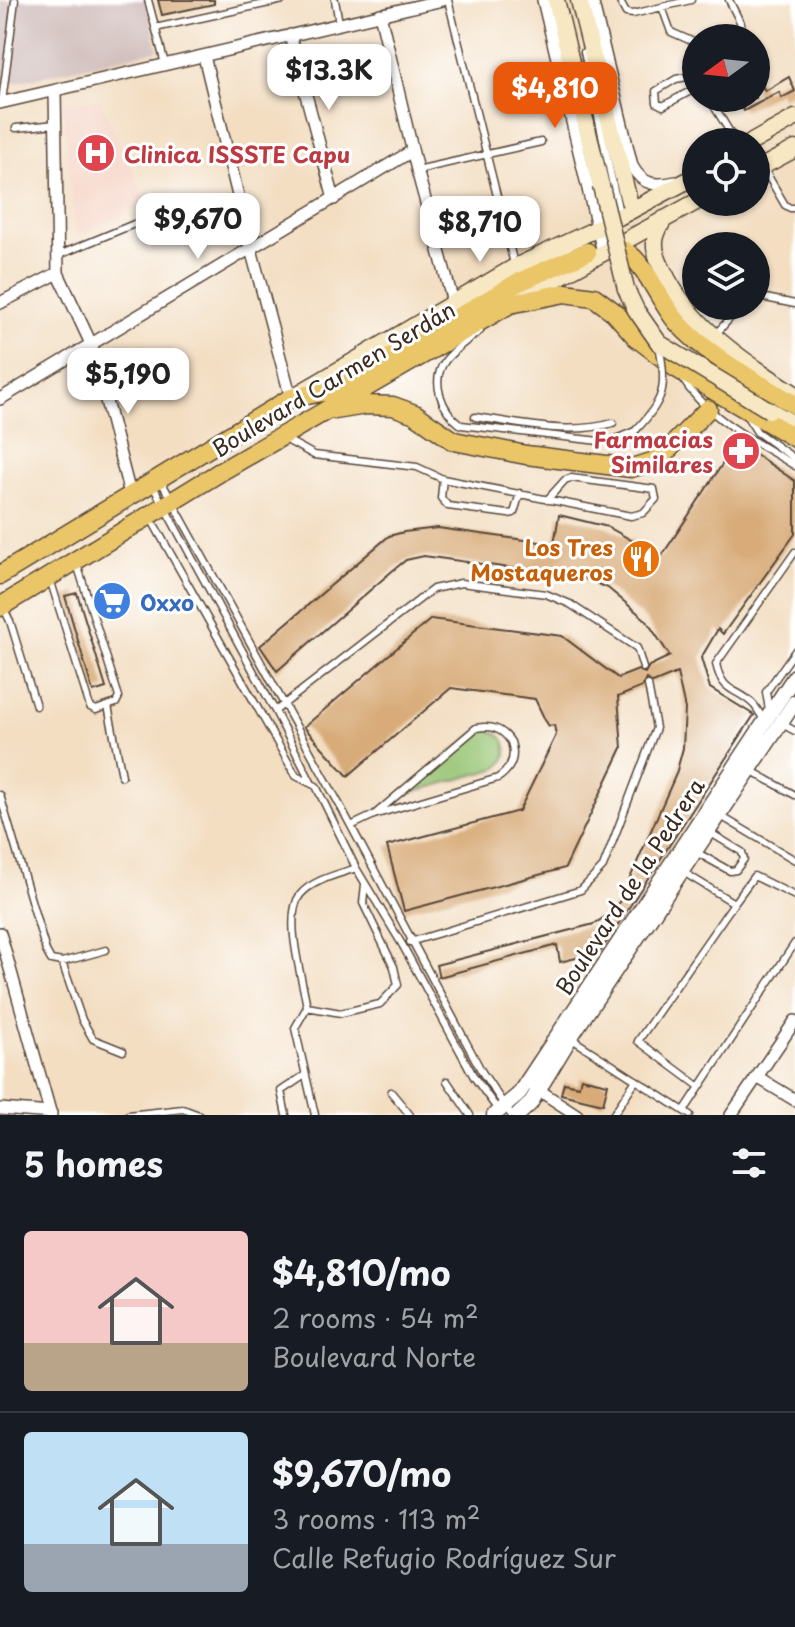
<!DOCTYPE html>
<meta charset="utf-8">
<style>
body{margin:0;font-family:"Playpen Sans",sans-serif;background:#242831;color:#f1f3f6;height:100vh;display:flex;flex-direction:column;font-size:30px;white-space:nowrap}
*{box-sizing:border-box;margin:0}
p{font-size:26px;color:#9ea1a6}
.icon{flex:none;width:44px;height:44px;fill:none;stroke:currentColor;stroke-width:2;stroke-linecap:round;stroke-linejoin:round}
.map{position:relative;height:1115px;overflow:hidden}
.details{display:flex;flex-direction:column;background:#171b24;flex:1}
.details>*{flex:none}
.needle{width:52px;rotate:255deg}
.fabs{position:absolute;left:682px;top:24px;display:grid;gap:16px}
.fabs a{display:grid;place-items:center;width:88px;height:88px;border-radius:50%;background:#171b24;box-shadow:0 2px 6px #0004;font-size:40px}
.price{position:absolute;translate:-50% -68px;padding:0 18px;border-radius:16px;background:#fff;color:#222;font-size:26px;line-height:52px;filter:drop-shadow(0 2px 4px #0008)}
.price::after{content:'';position:absolute;left:50%;top:48px;width:24px;height:18px;margin-left:-12px;background:inherit;clip-path:polygon(0 0,100% 0,50% 100%)}
.price.current{background:#ea580c;color:#fff}
ul{padding:0;list-style:none}
li{display:flex;align-items:center;gap:24px;height:200px;padding:0 24px}
li+li{border-top:2px solid #363941}
li span{display:grid;place-items:center;flex:none;width:224px;height:160px;border-radius:8px;color:#555}
li>.icon{margin-inline-start:auto}
span .icon{width:96px;height:96px;fill:#fffc;stroke-width:1}
li b{font-size:34px}
h2{display:flex;justify-content:space-between;align-items:center;height:96px;padding:0 24px;font-size:34px}
.map>svg:first-child{display:block}
.built{fill:#f5d2c2}
.industrial{fill:#d1bfbd}
.green{fill:#97c472;stroke:#697748;stroke-width:2}
.building{fill:#d8ab78}
.lines{fill:none;stroke-linecap:round;stroke-linejoin:round}
.secondary-tunnel{stroke:#cebaa1;stroke-width:16;stroke-dasharray:16 8;stroke-linecap:butt}
.service-casing{stroke:#574537;stroke-width:9}
.minor-casing{stroke:#574537;stroke-width:14}
.tertiary-casing{stroke:#574537;stroke-width:17}
.secondary-casing{stroke:#574537;stroke-width:19}
.primary-casing{stroke:#574537;stroke-width:21}
.service{stroke:#fff;stroke-width:6}
.minor{stroke:#fff;stroke-width:11}
.tertiary{stroke:#fff;stroke-width:14}
.secondary{stroke:#f7e8c3;stroke-width:16}
.primary{stroke:#eac669;stroke-width:18}
.service-bridge-casing{stroke:#574537;stroke-width:9;stroke-linecap:butt}
.secondary-bridge-casing{stroke:#574537;stroke-width:19;stroke-linecap:butt}
.service-bridge{stroke:#fff;stroke-width:6}
.secondary-bridge{stroke:#f7e8c3;stroke-width:16}
.labels{text-anchor:middle;dominant-baseline:central;stroke-width:6;stroke-linejoin:round;paint-order:stroke}
.health-label{font-size:22px;font-weight:bold;fill:#be3a42;stroke:#fff;text-anchor:start}
.street-label{font-size:22px;fill:#3b2a1e;stroke:#fff}
.food-label{font-size:22px;font-weight:bold;fill:#c56008;stroke:#fff;text-anchor:end}
.shop-label{font-size:22px;font-weight:bold;fill:#366cbe;stroke:#fff;text-anchor:start}
</style>
<div class="map">
<svg width="795" height="1115" viewBox="0 0 795 1115">
<rect width="100%" height="100%" fill="#fff"/>
<filter id="ink" filterUnits="userSpaceOnUse"><feTurbulence type="fractalNoise" baseFrequency=".0125" numOctaves="2"/><feDisplacementMap in="SourceGraphic" scale="16" xChannelSelector="R" yChannelSelector="G"/><feConvolveMatrix kernelMatrix="1 2 1 2 8 2 1 2 1" color-interpolation-filters="sRGB"/></filter>
<filter id="wash" filterUnits="userSpaceOnUse"><feTurbulence type="fractalNoise" baseFrequency=".006" numOctaves="4" result="noise"/><feDisplacementMap in="SourceGraphic" scale="32" xChannelSelector="R" yChannelSelector="G"/><feGaussianBlur stdDeviation="1.8" result="paint"/><feColorMatrix in="noise" values="0 0 0 0 0 0 0 0 0 0 0 0 0 0 0 0 0 1.4 0 .05"/><feComposite in="paint" operator="in"/></filter>
<g filter="url(#wash)">
<rect width="100%" height="100%" fill="#f3dec2"/>
<path class="built" d="M100 99 147 203 76 238 62 103Z"/>
<path class="industrial" d="M0 0H146L158 50 0 86Z"/>
<path class="green" d="M486 730C507 733 513 753 498 768L399 796 473 735Z"/>
<g id="blocks">
<path class="building" d="M158 0H214V4L162 15Z
M756 75 765 91 789 77 795 91 782 98 779 92 744 111 737 98H756Z
M737 442 795 481V534L723 634 718 629 701 658 710 688 754 715 600 952 560 962 557 945 439 977 436 965 594 924 609 914 620 901 676 774 683 748 685 709 677 673 653 683 646 679 642 687 618 697 622 748 565 868 404 911 387 846 519 811 556 735 554 725 549 726 545 720 535 699 451 688 348 776 304 727 431 619 562 636 618 678 638 670 645 673 649 666 670 656 646 620 608 588 583 578 424 556 406 560 391 572 277 671 260 646 389 536 404 532 438 528 554 544 559 515 608 527 661 557Z
M77 593 106 688 93 692 65 596Z
M581 1078 608 1084 603 1104 561 1094 564 1083 579 1086Z"/>
</g>
</g>
<g filter="url(#ink)">
<use href="#blocks" fill-opacity="0" stroke="#574537" stroke-width="2"/>
<g class="lines">
<path class="secondary-tunnel" d="M629 201 641 244"/>
<g class="service-casing">
<path id="service" d="M148 0 165 64
M335 0 339 23
M448 0 514 264
M619 0 626 13 633 14 691 0
M729 0 741 24 735 38
M662 7 671 32 696 43
M155 28 283 0
M584 52 619 213
M696 82 687 77 676 79 656 91 657 103 663 106 696 88
M709 98 736 142
M2 102 15 0
M16 128 56 124
M764 169 785 205 790 208H795
M417 170 541 142
M59 255 151 217
M756 296 795 304
M710 306 731 315
M480 331C468 340 454 349 445 361 430 382 442 411 461 425L599 441 616 439 635 431
M714 336 741 306
M682 378C706 418 757 442 795 466
M746 415 757 432 795 459
M475 417C520 423 568 436 613 423
M285 439 314 455 417 467 443 479 631 516 643 513 656 499 654 489 571 478 565 480 547 500
M443 479 441 498 448 506 508 514 514 513 520 493
M161 481 343 811 482 1072 511 1115
M153 486 275 711
M150 517 296 776 316 786 356 868 403 946 474 1077 498 1110
M50 579 90 707 96 710 116 703 119 697 77 564
M4 609 10 621 36 706
M108 706 122 776
M769 710 766 692 795 651
M765 721C761 716 758 710 754 705 737 687 723 695 716 664L795 552
M782 724 795 731
M750 770 795 795
M311 782 275 711 433 589 461 583 546 594 570 604 637 648 643 668
M0 795 46 951 51 960 62 962 106 950
M719 815 795 860
M351 826 374 815 498 778C511 769 516 757 511 742 502 728 491 725 476 728L374 815
M696 852 730 871 736 870 744 859 742 852 709 832
M683 872 734 903 754 876 795 896
M410 942 581 890 603 867 656 728 648 685
M62 962 82 1020 93 1039 123 1051
M307 1007 341 1013 380 1004 398 985 394 967 363 903 365 884
M572 1039 690 1115
M447 1081 470 1115
M700 1087 638 1041 734 903
M391 1092 410 1115
M684 1111 795 943
M128 1115 183 1109 199 1115
M286 1115 281 1091 305 1075
M315 1115 295 1028 307 1007C303 981 283 917 300 895 312 880 339 874 356 868
M613 1115 636 1080"/>
</g>
<g class="minor-casing">
<path id="minor" d="M543 0 603 252
M592 0 632 166C643 186 656 186 676 182
M380 14 417 170 453 302
M290 35 334 199
M204 56 251 249 291 398
M55 91 58 273 92 346 130 494
M0 103 443 0
M0 303 58 273
M0 399 412 151
M0 933 51 1115
M757 1077 795 1100
M534 1087 577 1115
M0 1109 51 1113
M731 1115 795 1021"/>
</g>
<g class="tertiary-casing">
<path id="tertiary" d="M494 1115 518 1095 795 676
M518 1115 530 1104 570 1038 795 702"/>
</g>
<g class="secondary-casing">
<path id="secondary" d="M556 0 601 186
M579 0 629 201
M752 142 795 118
M756 170 795 149
M664 219C660 226 655 234 655 242 654 252 659 263 664 272 690 326 745 363 795 394
M515 301 696 202
M298 394 515 267 596 229 696 176
M769 410 795 425"/>
</g>
<g class="primary-casing">
<path id="primary" d="M625 251C647 265 659 301 677 322 709 357 755 381 795 405
M335 410 366 405 393 406 415 414 454 441 526 455 631 468 652 462 664 454 708 409
M0 575 291 398 323 392 347 382 517 283 587 252
M0 607 220 472 510 304 565 293 594 297 614 312 637 338 676 368 795 438"/>
</g>
<use href="#service" class="service"/>
<use href="#minor" class="minor"/>
<use href="#tertiary" class="tertiary"/>
<use href="#secondary" class="secondary"/>
<use href="#primary" class="primary"/>
<g class="service-bridge-casing">
<path id="service-bridge" d="M635 431C664 401 668 387 659 346"/>
</g>
<g class="secondary-bridge-casing">
<path id="secondary-bridge" d="M601 186 626 289 636 310 659 343 769 410"/>
</g>
<use href="#service-bridge" class="service-bridge"/>
<use href="#secondary-bridge" class="secondary-bridge"/>
</g>
</g>
<defs>
<g id="hospital-disc" transform="scale(2)"><circle r="9.5" fill="#e0444e" stroke="#fff"/><path d="M-5-5h3v3.5h4V-5h3V5h-3V1.5h-4V5h-3Z" fill="#fff"/></g>
<g id="pharmacy-disc" transform="scale(2)"><circle r="9.5" fill="#e0444e" stroke="#fff"/><path d="M-2-6h4v4h4v4h-4v4h-4v-4h-4v-4h4Z" fill="#fff"/></g>
<g id="restaurant-disc" transform="scale(2)"><circle r="9.5" fill="#e8710a" stroke="#fff"/><path d="M-5-6h1v4h1v-4h1v4h1v-4h1v5L-1.5 .5V6h-2V.5L-5-1ZM5-6V6H3V1.5H1.5Q1.5-4 5-6Z" fill="#fff"/></g>
<g id="supermarket-disc" transform="scale(2)"><circle r="9.5" fill="#3f7fe0" stroke="#fff"/><path d="M-6-5.5h2.5l.6 2H6L4.5 2H-2.5L-4.4-4H-6ZM-1.5 3.2a1.3 1.3 0 1 0 .1 0ZM3 3.2a1.3 1.3 0 1 0 .1 0Z" fill="#fff"/></g>
</defs>
<g fill-rule="evenodd">
<use href="#hospital-disc" x="96" y="153"/>
<use href="#pharmacy-disc" x="741" y="451"/>
<use href="#restaurant-disc" x="641" y="559"/>
<use href="#supermarket-disc" x="112" y="601"/>
</g>
<g class="labels">
<g class="health-label">
<text x="124" y="153">Clinica ISSSTE Capu</text>
<text x="713" y="438" text-anchor="end">Farmacias<tspan x="713" dy="25">Similares</tspan></text>
</g>
<g class="street-label">
<text transform="translate(333 378) rotate(-31)">Boulevard Carmen Serdán</text>
<text transform="translate(629 886) rotate(-57)">Boulevard de la Pedrera</text>
</g>
<g class="food-label">
<text x="613" y="546">Los Tres<tspan x="613" dy="25">Mostaqueros</tspan></text>
</g>
<g class="shop-label">
<text x="140" y="601">Oxxo</text>
</g>
</g>
</svg>
<div class="fabs">
<a><svg class="needle" viewBox="-14 -14 28 28"><path d="M0-13l5 13h-10z" fill="#e53935"/><path d="M0 13l5-13h-10z" fill="#9ea1a6"/></svg></a>
<a><svg class="icon" aria-label="locate" viewBox="0 0 24 24"><circle cx="12" cy="12" r="6"/><path d="M12 2v4M12 18v4M2 12h4M18 12h4"/></svg></a>
<a><svg class="icon" aria-label="layers" viewBox="0 0 24 24"><path d="M12 4l9 5-9 5-9-5zM3 14l9 5 9-5"/></svg></a>
</div>
<b class="price" style="left:329px;top:112px">$13.3K</b>
<b class="price current" style="left:555px;top:130px">$4,810</b>
<b class="price" style="left:198px;top:261px">$9,670</b>
<b class="price" style="left:480px;top:264px">$8,710</b>
<b class="price" style="left:128px;top:416px">$5,190</b>
</div>
<section class="details">
<h2>5 homes<svg class="icon" aria-label="filters" viewBox="0 0 24 24"><path d="M4 7h16M4 17h16"/><circle cx="9" cy="7" r="2"/><circle cx="15" cy="17" r="2"/></svg></h2>
<ul>
<li><span style="background:linear-gradient(#f6c9c9 70%,#b9a48a 0)"><svg class="icon" aria-label="home" viewBox="0 0 24 24"><path d="M3 11l9-7 9 7M6 9v11h12V9"/></svg></span><div><b>$4,810/mo</b><p>2 rooms · 54 m²</p><p>Boulevard Norte</p></div></li>
<li><span style="background:linear-gradient(#bfe0f5 70%,#9aa5b1 0)"><svg class="icon" aria-label="home" viewBox="0 0 24 24"><path d="M3 11l9-7 9 7M6 9v11h12V9"/></svg></span><div><b>$9,670/mo</b><p>3 rooms · 113 m²</p><p>Calle Refugio Rodríguez Sur</p></div></li>
</ul>
</section>
